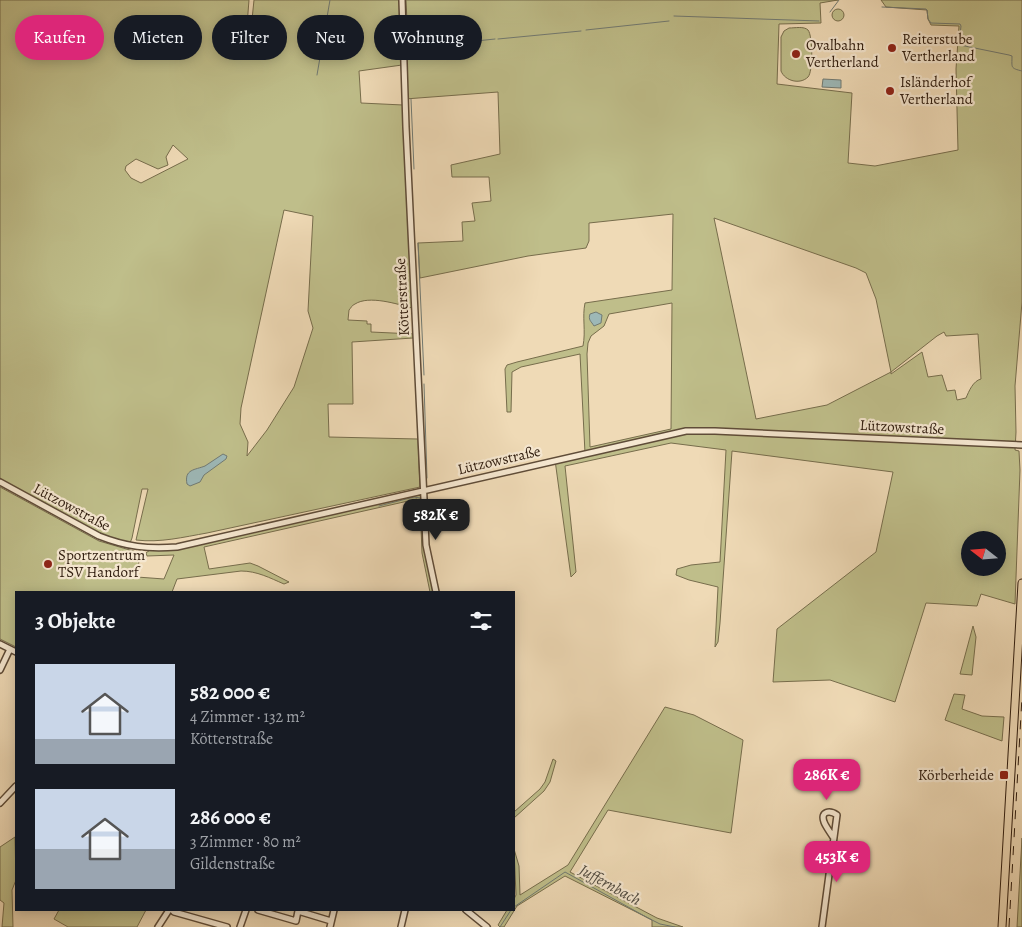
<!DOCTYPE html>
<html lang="de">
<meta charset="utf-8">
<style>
body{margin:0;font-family:Alegreya,serif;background:#20242c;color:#f1f3f6;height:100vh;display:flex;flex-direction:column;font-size:19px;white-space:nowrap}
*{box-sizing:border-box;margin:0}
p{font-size:16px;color:#9ea1a6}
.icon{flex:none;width:28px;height:28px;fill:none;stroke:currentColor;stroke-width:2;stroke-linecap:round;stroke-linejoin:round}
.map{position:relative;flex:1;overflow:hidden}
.panel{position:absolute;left:15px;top:591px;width:500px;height:320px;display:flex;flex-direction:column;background:#171b24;border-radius:0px;box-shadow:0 2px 12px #0003}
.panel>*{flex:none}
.hud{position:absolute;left:15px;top:15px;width:500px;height:45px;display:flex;gap:10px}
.needle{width:32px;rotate:287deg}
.buttons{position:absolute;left:961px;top:531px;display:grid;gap:10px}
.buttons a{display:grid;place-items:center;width:45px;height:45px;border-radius:50%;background:#171b24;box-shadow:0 2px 12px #0003;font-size:25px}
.price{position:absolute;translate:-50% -42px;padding:0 11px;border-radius:10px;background:#db2777;color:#fff;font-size:16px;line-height:32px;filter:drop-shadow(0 1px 2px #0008)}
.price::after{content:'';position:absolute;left:50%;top:30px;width:15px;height:11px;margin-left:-8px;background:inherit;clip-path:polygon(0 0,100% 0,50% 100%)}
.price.current{background:#222;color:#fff}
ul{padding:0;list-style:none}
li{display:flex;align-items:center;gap:15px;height:125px;padding:0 20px}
li span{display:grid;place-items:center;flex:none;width:140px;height:100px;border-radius:0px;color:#555}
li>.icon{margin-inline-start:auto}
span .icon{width:60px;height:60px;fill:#fffc;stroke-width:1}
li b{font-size:21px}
h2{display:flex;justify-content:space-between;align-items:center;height:60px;padding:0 20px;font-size:21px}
.chip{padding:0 18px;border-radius:22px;background:#171b24;box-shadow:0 2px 12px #0003;font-size:18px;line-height:45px}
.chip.current{background:#db2777;color:#fff}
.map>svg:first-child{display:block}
.green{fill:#bfbe8a;stroke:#776d4c;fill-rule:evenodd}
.water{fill:#9db8b7;stroke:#717a73}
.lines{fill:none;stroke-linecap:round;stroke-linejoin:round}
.stream{stroke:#717a73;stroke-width:1}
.minor-casing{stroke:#5f4c38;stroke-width:8}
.major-casing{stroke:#2f1c0e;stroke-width:9}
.minor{stroke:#f5e7d0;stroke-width:5}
.major{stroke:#efdab6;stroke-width:7}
.rail{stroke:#2f1c0e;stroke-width:1;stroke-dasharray:9 9;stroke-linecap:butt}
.poi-dot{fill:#8f2418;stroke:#f5e7d0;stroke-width:2}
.labels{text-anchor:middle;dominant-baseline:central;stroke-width:4.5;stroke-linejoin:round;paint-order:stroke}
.poi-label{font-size:15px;fill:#2f1c0e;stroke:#f5e7d0;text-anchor:start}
.street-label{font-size:15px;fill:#2f1c0e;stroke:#f5e7d0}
.water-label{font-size:16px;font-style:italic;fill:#504b41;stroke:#f5e7d0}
</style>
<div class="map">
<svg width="1022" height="927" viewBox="0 0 1022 927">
<rect width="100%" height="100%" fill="#efdab6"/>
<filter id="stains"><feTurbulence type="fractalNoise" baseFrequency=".004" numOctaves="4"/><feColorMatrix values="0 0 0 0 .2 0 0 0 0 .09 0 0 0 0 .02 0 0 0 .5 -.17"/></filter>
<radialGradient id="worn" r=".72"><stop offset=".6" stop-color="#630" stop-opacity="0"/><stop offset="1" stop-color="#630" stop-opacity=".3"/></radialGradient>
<path class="green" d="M0 0H249L246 38 250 39 254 0H399L402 65 359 71 361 103 403 105 412 308C397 304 369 295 355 304 352 305 351 308 349 310L348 320 367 321V324H371V332L414 334 413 338 352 342 353 404H328L329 437 418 439 420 487 207 533C184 537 160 543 136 540L148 489H142L132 538 130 543 112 538 100 534 0 480ZM173 145 188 159 141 183 131 178 125 170 126 166 136 159 158 169 168 165 166 157ZM284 210 313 216 308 311 313 328 294 387 267 430 247 456 248 442 240 424 241 408Z
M406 0H838L820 3 821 23 779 24 777 84 852 93 848 163 875 166 958 150 956 69 959 26 931 25 928 19 927 10 886 7 881 0H1022V302L1015 386 1016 432 1015 450 1019 451 1020 470 1015 604 981 594 977 606 926 603 895 702 830 680 773 682 777 629 876 552 893 472 732 451 720 623 718 642 715 647 718 587 689 580 676 575 677 569 691 565 720 562 726 450 671 443 565 466 576 572 571 577 555 460 585 453 580 354 521 367 512 372 511 412H507L505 369 507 365 517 362 583 346C586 331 582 317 585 303L672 290 673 214 589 223V241L586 248 528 256 420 278 418 243 463 241 462 222 475 221 472 203 491 201 489 177H452L451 165 500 154 498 92 405 99 404 65 408 43ZM714 218 856 268 866 273 876 299 891 372 827 405 756 419ZM672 303 671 429 590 447 587 354 588 343 591 336 604 326 609 314ZM944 332 946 336 978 334 981 379C973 381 969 391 966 398L957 400 955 390 947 391 942 375 928 377 922 352 891 374V372L937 336ZM970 540H998V568H970Z
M832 15a6 6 0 1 1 12 0a6 6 0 1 1-12 0Z
M789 28C795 28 804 26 808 30 813 36 813 72 808 77 800 85 785 81 781 71V37L784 31Z
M0 487 99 541 140 553 137 577 164 579 174 555 147 556 146 553 150 550H174L203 544 417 494 421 495 424 499 426 545 436 592H430L422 553 420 502 417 499 204 547 209 569 250 563 258 566 289 582 284 584C270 578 257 571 241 571L177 579 172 592H16V647L0 639Z
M973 626 976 637 972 675 960 674Z
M954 694 965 695 962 709 982 716 1004 717 1002 741 945 720Z
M665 707 694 715 743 740 731 833 608 810 570 872 657 918 683 927H652V920L565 876 517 906 504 927H500L498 925 507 910H514V899L516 895 514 849 519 866 520 895 568 865Z
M553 759 556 761 550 782 544 791 514 818V812L540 789 545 782Z
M15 837 16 880 12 890 13 927H2L4 903 0 900V847Z
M1022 838V927H1017Z
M59 910H146L137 927H68L54 919Z"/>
<path class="water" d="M823 79 841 80V88L822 87Z
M596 312 602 315 601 323 594 326C591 321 588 320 590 314Z
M223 454 227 456 226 459 204 475 200 482 190 486 187 484C184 469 195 470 205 466 211 462 217 458 223 454Z"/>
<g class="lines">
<path class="stream" d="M882 7 926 9 927 10 928 19 931 23 960 24 961 26 959 44 960 45 1009 55 1012 56C1012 68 1010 68 1022 71
M830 12 839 0
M674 16 819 21
M586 30 669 21
M498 39 581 31
M407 51 410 48 495 39
M317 75 330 0
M411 99 414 169
M418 243 424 375
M424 384 427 478
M379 506 414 497 420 498 421 500 423 536 425 553 433 592
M514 907 565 872 648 918 660 924 675 927
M500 927 511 910"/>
<g class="minor-casing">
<path id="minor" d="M402 0 406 127 424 499 426 545 436 592
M0 482 99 536C127 547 147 549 177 547L686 431H715L1022 445
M0 644 16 652
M0 670 10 649
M0 803 16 786
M172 910 174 912 227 927
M258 910 296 921 298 911 331 921
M466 910 487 927
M158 927 169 910
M240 927 246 910
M330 927 334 910
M401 927 405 910
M822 927 837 815C830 810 820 811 824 822 826 827 830 832 833 837"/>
</g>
<g class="major-casing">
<path id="major" d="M1002 927 1022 583"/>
</g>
<use href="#minor" class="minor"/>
<use href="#major" class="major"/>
<path class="rail" d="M1009 927 1022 697"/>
</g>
<g class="poi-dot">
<circle cx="892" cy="48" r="5"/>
<circle cx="796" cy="54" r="5"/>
<circle cx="890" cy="91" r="5"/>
<circle cx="48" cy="564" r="5"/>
<rect x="999" y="770" width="10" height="10" rx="2.5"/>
</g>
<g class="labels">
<g class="poi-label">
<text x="902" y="39">Reiterstube<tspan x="902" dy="17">Vertherland</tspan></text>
<text x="806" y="45">Ovalbahn<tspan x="806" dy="17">Vertherland</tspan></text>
<text x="900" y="82">Isländerhof<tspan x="900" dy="17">Vertherland</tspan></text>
<text x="58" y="555">Sportzentrum<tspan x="58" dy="17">TSV Handorf</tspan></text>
<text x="994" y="775" text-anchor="end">Körberheide</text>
</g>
<g class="street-label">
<text transform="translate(402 297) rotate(-93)">Kötterstraße</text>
<text transform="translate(902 427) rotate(3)">Lützowstraße</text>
<text transform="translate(499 460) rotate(-13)">Lützowstraße</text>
<text transform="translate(72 507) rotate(28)">Lützowstraße</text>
</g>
<g class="water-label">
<text transform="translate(610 885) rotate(29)">Juffernbach</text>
</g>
</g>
<rect width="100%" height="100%" filter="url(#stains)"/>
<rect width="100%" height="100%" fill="url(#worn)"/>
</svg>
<div class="buttons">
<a><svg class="needle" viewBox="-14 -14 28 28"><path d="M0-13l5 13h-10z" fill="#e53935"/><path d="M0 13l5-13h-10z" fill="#9ea1a6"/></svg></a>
</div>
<b class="price current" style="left:436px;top:541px">582K €</b>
<b class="price" style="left:827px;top:801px">286K €</b>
<b class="price" style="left:837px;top:883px">453K €</b>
<div class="hud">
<a class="chip current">Kaufen</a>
<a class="chip">Mieten</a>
<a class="chip">Filter</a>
<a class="chip">Neu</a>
<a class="chip">Wohnung</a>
</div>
<section class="panel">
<h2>3 Objekte<svg class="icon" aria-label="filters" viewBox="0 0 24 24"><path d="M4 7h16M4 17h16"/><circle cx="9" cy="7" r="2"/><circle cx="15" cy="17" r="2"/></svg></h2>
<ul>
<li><span style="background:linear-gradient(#c9d6e8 75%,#9aa5b1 0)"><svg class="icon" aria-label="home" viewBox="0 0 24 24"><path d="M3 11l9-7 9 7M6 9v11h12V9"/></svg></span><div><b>582 000 €</b><p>4 Zimmer · 132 m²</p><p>Kötterstraße</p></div></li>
<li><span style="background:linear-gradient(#c9d6e8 60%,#9aa5b1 0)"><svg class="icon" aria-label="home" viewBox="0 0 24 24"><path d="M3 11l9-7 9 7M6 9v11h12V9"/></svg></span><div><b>286 000 €</b><p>3 Zimmer · 80 m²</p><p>Gildenstraße</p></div></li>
</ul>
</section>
</div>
